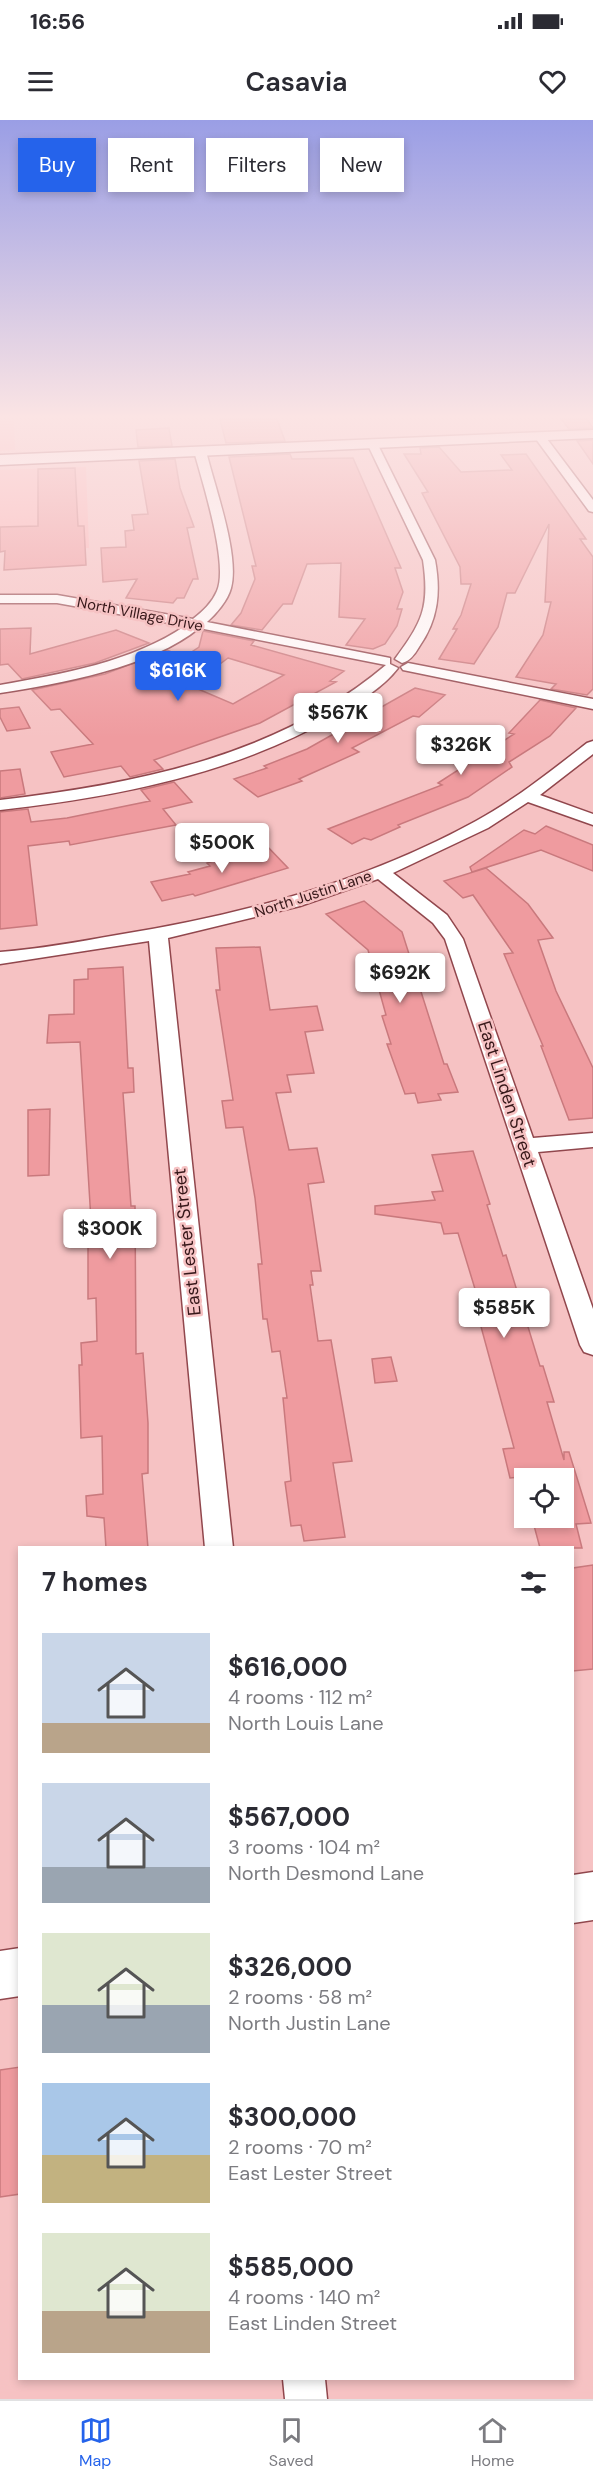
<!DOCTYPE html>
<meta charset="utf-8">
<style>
body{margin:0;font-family:"DM Sans",sans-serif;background:#f2f2f3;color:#2b2b33;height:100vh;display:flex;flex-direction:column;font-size:22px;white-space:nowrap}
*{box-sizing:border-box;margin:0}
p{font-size:20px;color:#7c7c81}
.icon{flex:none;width:33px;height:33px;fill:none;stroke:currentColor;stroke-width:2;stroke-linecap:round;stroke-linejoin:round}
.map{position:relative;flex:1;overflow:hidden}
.drawer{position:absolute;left:18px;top:1426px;width:556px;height:834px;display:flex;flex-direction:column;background:#fff;border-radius:0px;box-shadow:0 3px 9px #0003}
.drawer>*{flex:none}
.top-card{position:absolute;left:18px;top:18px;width:558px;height:54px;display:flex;gap:12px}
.tools{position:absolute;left:514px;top:1348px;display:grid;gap:12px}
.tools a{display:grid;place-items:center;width:60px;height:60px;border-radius:0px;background:#fff;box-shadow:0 3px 9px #0003;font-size:30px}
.price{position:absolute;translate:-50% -51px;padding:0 14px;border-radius:6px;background:#fff;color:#222;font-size:20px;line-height:39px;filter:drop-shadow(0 2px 3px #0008)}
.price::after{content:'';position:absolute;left:50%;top:36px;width:18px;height:14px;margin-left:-9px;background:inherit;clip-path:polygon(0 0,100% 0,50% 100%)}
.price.selected{background:#2563eb;color:#fff}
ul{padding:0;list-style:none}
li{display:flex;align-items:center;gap:18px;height:150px;padding:0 24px}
li span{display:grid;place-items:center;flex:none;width:168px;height:120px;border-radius:0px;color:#555}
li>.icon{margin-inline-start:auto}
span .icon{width:72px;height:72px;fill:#fffc;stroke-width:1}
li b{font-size:26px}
h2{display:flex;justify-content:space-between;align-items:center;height:72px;padding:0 24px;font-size:26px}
.chip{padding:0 21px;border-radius:0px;background:#fff;box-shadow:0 3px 9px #0003;font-size:21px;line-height:54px}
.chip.selected{background:#2563eb;color:#fff}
.status{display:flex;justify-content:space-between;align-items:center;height:42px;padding:0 30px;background:#fff;direction:ltr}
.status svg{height:16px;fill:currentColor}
header{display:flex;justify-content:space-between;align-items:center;height:78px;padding:0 24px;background:#fff;font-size:27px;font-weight:600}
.menu{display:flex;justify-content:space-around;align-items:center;height:84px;border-top:2px solid #e1e1e2;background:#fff;font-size:16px;color:#7c7c81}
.menu a{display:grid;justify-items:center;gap:3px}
.menu .selected{color:#2563eb}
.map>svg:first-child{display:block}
.built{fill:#fbb0b3}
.building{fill:#ef9b9f;stroke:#c9797d;stroke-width:1.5;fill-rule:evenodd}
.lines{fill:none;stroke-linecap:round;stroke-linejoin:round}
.street-casing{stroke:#91474d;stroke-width:3}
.secondary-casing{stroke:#91474d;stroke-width:3}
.primary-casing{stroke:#91474d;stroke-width:3}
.street{fill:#fff;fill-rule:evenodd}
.secondary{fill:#fff;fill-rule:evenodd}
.primary{fill:#fff;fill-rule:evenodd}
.labels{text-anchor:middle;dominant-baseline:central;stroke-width:5;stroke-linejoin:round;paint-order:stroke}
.far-street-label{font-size:15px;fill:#361719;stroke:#f6c2c3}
.street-label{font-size:18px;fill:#361719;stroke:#f6c2c3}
</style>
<div class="status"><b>16:56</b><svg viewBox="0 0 49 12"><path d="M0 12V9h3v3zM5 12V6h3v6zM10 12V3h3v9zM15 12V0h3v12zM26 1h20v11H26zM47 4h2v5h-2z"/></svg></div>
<header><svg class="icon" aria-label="menu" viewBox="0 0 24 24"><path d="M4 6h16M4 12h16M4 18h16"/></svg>Casavia<svg class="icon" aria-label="heart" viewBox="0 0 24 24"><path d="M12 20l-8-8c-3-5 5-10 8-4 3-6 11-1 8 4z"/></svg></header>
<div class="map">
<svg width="593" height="2279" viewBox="0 0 593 2279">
<rect width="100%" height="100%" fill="#f6c2c3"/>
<path class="built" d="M0 299H14L15 330 0 331Z
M86 347 89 428 0 432V350Z"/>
<path class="building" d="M220 299H277L285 321 226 323Z
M561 299H587L593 308 569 309Z
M169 308 172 326 138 327 136 310Z
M593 320V344L577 321Z
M439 327 461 352 512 350 501 335 526 334 586 419H580L593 437V569L587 575 551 569 556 564 516 557 543 515 551 482H545L549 404 515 473H507L498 507 474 544 439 539 457 509H453L461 495 471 464H461L460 447 422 373 428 372 404 334H421L420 328Z
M290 334 292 339 353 338 401 448H395L403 472 397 489H402L397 506 385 524 373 529 346 525 365 499 339 497 341 443 307 444 292 484H283L262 510 231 505 241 493 255 459 252 446H256L229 337Z
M175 339 180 368 194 407 187 408 198 459H193L184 478H177L173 483 126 478 137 459 103 462 101 428 126 427 125 411 134 410 132 395 148 394 139 341Z
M75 348 78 406H84L86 445 4 450 5 431 0 432V407L38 406V349Z
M31 508 30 534 116 510 149 523 95 543 22 559 8 544 0 545V509Z
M203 511 254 521 251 525 344 551 330 561 336 562 260 603 154 640 163 649 130 657 121 646 64 657 51 632 93 624 60 589 51 590 32 570 105 554 167 530 184 537 199 527ZM228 538 238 541 284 555 233 584 191 566Z
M415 568 445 575 419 597 413 596 352 628 359 632 299 659 302 661 258 677 234 659 267 648 264 646 307 629Z
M540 580 576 588 550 616 509 642 512 647 468 677 398 705 400 707 371 720 364 718 352 724 328 709 442 665 438 663 514 614 509 613Z
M19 587 30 608 7 611 0 597V589Z
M20 649 25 674 0 678V651Z
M174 662 192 682 163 689 176 705 70 725 69 721 28 726 37 805 0 809V692L28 689 31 702 67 698 150 681 141 670Z
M546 706 593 725V751L541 730 472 752 470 747 524 710 535 714Z
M265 724 288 748 195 776 193 774 162 781 151 762 190 754 188 752 210 746 207 743Z
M486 748 528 784 553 818 538 820 556 871 593 948V998L569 1000 541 926H543L504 834 513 833 473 775 463 778 444 761Z
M364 781 402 812 444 944H447L458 972 438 974 441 980 418 983 415 973 405 974 387 924H391L382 896 386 895 368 830 326 794Z
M260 827 270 890 317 886 323 910 305 912 314 953 287 955 291 972 276 973 289 1030 317 1028 324 1062 308 1064 321 1151H311L313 1165H310L318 1221 331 1220 352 1341 333 1343 345 1417 304 1421 301 1405 291 1406 285 1362 291 1361 283 1278H287L280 1231 272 1232 267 1199H263L258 1144H262L255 1078 243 1007 226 1008 222 981 233 980 216 870H220L216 828Z
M123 847 128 948H133L134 972 123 973 131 1086H135L136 1234 143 1233 148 1303V1353L142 1354 148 1428H106L104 1398 87 1396 86 1376 103 1374 102 1316 81 1318 79 1245H82L81 1223 97 1221 96 1178 88 1179V1124L76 1125V1101L91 1100 80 922 47 923 49 895 74 894V860L88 859V849Z
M50 989 49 1055 28 1056V990Z
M473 1031 490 1084 487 1085 503 1136 506 1135 540 1246H543L554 1282H547L564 1340V1332H569L591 1403 576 1404 582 1428H540L532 1398H564V1353L510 1358 503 1329 514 1328 477 1192H482L458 1113 444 1114 441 1103 375 1094V1086L435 1080 432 1072 443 1071 432 1035Z
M391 1237 397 1261 375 1263 372 1239Z
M593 1445V1549L573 1551V1448Z
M20 1947V2074L0 2077V1950Z"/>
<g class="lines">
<g class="street-casing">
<path id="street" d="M536 315H544L593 380V392L589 391 536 319Z
M372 320 377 323 435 440C441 473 438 500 419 527 415 534 410 541 402 543L395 539C422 502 430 488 423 440L367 323Z
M200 328 206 331C214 365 240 435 231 468 228 480 216 494 207 502L385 537 390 538V544L398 548C382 569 355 584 333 597 231 655 115 677 0 690V680C136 664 279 636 386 545L199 508C152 547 59 564 0 573V565C62 554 132 542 185 506L57 483H0V475H57L193 499C203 491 212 483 217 471 229 444 202 361 194 331Z
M408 543 593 579V589L403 550 401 547Z
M593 621V634L540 675 593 694V705L528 682 488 708 393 753 447 795 463 819 533 1018 593 1013V1027L538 1032 593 1189V1235L584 1232 580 1225 445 819 433 803 378 759 300 786 168 818 233 1428H205L149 821 0 844V832C39 829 78 822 117 815 242 795 365 762 476 701 516 679 551 651 587 623Z
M283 2259H325L327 2279H285Z"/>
</g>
<g class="secondary-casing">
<path id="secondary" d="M593 1752V1800L573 1803V1755Z
M20 1828V1876L0 1879V1831Z"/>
</g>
<g class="primary-casing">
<path id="primary" d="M593 310V318L0 345V335Z"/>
</g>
<use href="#street" class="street"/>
<use href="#secondary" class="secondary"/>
<use href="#primary" class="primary"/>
</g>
<linearGradient id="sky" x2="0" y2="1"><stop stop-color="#9a9ee5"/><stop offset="0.48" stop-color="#fbe4e4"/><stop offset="1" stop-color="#fbe4e4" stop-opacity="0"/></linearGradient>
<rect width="593" height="618" fill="url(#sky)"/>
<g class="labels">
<g class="far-street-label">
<text transform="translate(140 494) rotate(11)">North Village Drive</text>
<text transform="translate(313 774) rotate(-18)">North Justin Lane</text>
</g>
<g class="street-label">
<text transform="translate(507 974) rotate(72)">East Linden Street</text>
<text transform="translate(187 1122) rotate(-96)">East Lester Street</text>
</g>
</g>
</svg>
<div class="tools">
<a><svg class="icon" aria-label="locate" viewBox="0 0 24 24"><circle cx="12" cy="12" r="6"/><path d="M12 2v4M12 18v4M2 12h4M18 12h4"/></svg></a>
</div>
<b class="price selected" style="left:178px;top:582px">$616K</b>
<b class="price" style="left:338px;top:624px">$567K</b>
<b class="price" style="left:461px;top:656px">$326K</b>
<b class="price" style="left:222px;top:754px">$500K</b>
<b class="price" style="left:400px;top:884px">$692K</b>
<b class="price" style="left:110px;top:1140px">$300K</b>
<b class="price" style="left:504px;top:1219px">$585K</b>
<div class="top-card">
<a class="chip selected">Buy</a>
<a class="chip">Rent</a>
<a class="chip">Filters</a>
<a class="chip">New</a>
</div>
<section class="drawer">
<h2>7 homes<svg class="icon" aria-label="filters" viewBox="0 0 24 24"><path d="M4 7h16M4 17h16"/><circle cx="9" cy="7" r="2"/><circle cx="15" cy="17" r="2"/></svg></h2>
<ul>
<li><span style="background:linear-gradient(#c9d6e8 75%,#b9a48a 0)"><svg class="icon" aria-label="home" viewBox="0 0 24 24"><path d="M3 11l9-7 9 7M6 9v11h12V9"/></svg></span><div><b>$616,000</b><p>4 rooms · 112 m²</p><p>North Louis Lane</p></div></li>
<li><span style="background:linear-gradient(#c9d6e8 70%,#9aa5b1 0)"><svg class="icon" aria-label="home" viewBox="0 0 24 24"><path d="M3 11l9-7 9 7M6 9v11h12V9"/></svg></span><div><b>$567,000</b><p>3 rooms · 104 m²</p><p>North Desmond Lane</p></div></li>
<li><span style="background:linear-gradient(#dfe7d0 60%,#9aa5b1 0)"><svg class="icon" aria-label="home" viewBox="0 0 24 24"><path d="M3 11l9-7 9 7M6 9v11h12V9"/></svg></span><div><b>$326,000</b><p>2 rooms · 58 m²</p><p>North Justin Lane</p></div></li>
<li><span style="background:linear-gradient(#a9c7e8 60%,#c2b280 0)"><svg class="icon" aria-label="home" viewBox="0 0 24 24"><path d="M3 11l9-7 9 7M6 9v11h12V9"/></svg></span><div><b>$300,000</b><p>2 rooms · 70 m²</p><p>East Lester Street</p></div></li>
<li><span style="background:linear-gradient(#dfe7d0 65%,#b9a48a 0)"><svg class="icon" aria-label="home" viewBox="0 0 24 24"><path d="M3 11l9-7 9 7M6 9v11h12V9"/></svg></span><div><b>$585,000</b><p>4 rooms · 140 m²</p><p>East Linden Street</p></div></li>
</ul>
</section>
</div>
<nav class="menu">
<a class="selected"><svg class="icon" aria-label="map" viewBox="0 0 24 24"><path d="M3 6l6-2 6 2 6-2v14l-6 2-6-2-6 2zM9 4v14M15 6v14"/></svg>Map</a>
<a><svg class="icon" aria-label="saved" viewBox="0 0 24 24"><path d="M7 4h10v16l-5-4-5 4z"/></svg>Saved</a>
<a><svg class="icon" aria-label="home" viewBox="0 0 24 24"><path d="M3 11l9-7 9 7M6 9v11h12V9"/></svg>Home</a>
</nav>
